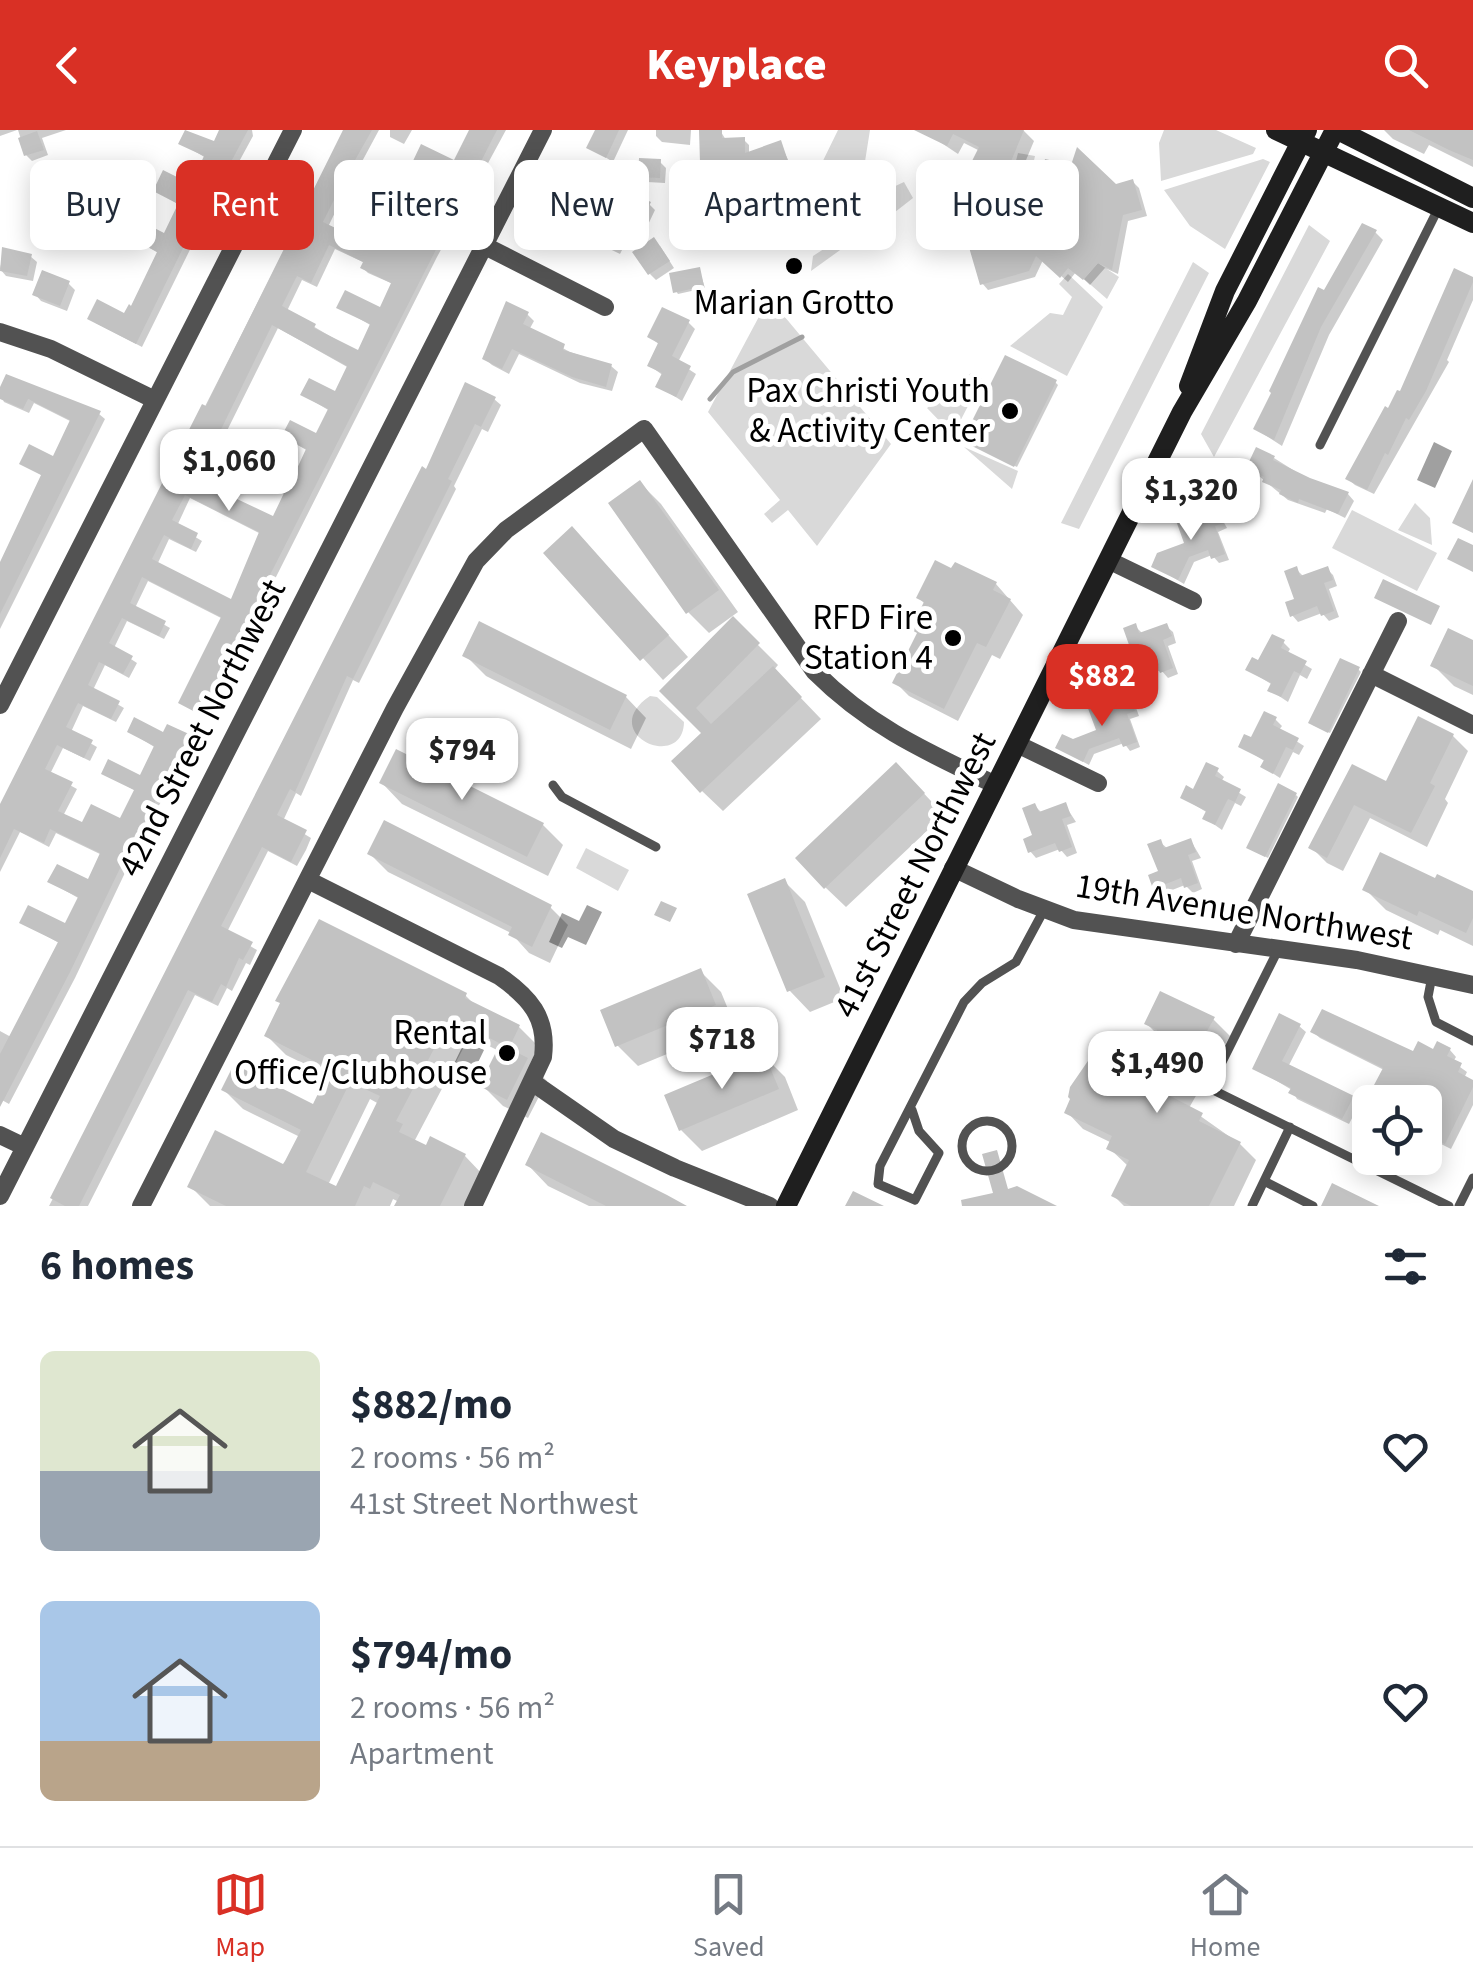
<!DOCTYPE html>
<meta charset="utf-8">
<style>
body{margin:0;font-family:"Source Sans 3",sans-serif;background:#f2f2f3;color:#1f2937;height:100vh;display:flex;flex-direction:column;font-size:38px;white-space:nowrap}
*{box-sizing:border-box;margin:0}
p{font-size:32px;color:#747a83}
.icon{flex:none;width:55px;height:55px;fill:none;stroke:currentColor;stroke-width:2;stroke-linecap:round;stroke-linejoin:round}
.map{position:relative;height:1076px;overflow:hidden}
.drawer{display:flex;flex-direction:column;background:#fff;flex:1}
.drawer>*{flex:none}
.top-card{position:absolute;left:30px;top:30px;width:1415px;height:90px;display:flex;gap:20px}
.tools{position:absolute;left:1352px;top:955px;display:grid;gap:20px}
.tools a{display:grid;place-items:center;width:90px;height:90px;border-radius:15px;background:#fff;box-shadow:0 5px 25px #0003;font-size:50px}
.price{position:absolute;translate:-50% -85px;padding:0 22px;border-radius:20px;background:#fff;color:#222;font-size:32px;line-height:65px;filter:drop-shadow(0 2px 5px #0008)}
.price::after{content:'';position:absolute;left:50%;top:60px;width:30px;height:22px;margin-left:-15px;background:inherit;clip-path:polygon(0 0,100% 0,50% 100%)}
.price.on{background:#d93025;color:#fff}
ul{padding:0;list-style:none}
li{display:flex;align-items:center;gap:30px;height:250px;padding:0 40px}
li span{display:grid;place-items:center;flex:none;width:280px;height:200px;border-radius:15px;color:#555}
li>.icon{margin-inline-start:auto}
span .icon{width:120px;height:120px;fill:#fffc;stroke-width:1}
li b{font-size:42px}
h2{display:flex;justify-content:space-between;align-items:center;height:120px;padding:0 40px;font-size:42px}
.chip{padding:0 35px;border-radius:15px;background:#fff;box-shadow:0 5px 25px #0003;font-size:35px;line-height:90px}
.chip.on{background:#d93025;color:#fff}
header{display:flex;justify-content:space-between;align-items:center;height:130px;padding:0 40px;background:#d93025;color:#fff;font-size:45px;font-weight:800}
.tab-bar{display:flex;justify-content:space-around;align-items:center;height:140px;border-top:2px solid #e0e1e3;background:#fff;font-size:28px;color:#747a83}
.tab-bar a{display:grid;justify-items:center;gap:5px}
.tab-bar .on{color:#d93025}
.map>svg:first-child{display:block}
.green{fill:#d9d9d9}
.water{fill:#a0a0a0}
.shadow{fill:#0003;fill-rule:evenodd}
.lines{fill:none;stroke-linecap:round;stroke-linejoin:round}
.stream{stroke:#a0a0a0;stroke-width:5}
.building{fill:#c2c2c2;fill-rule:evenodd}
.lane{stroke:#525252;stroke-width:9}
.street{stroke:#525252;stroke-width:18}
.secondary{stroke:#1f1f1f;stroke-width:20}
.poi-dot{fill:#000;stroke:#fff;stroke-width:4}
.labels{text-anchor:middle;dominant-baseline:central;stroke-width:10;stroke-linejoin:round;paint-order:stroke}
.poi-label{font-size:35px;fill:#000;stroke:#fff;text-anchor:end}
.street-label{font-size:35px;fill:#000;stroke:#fff}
</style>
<header><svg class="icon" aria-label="back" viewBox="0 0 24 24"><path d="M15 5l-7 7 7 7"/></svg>Keyplace<svg class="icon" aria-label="search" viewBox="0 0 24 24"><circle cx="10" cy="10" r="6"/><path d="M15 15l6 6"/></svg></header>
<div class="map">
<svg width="1473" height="1076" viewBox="0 0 1473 1076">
<rect width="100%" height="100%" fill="#fff"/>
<path class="green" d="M838 0H870L863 44 849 57 841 48 816 75 842 107 857 98 861 105 811 141 813 126 833 113 820 100 807 107 812 97 796 86Z
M1164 0H1216L1256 18 1253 24 1161 51 1159 13Z
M1018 23 1035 26 1027 61 1009 58Z
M1263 29 1270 32 1225 119 1190 96 1164 60Z
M904 52 913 68 872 100 862 86 892 63 889 59Z
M1309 95 1330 111 1214 327 1201 304Z
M1193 132 1209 143 1079 399 1061 393Z
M1098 133 1119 147 1107 169 1084 149Z
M1068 144 1103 177 1067 246 1010 216 1050 183 1063 185 1072 167 1059 154Z
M769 168 891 314 817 416 788 380 772 393 764 384 780 370 708 282Z
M971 243 982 249 953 305 927 278Z
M964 317 1018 341 1012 359Z
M1415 373 1430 388 1432 415 1398 400Z
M1352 380 1437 423 1417 461 1332 418Z
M650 566 657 567 684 592C683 643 595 603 650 566Z
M586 718 629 740 618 761 576 738Z"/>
<path class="water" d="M1434 312 1452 321 1435 358 1417 350Z
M587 775 602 782 586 815 568 807 562 818 549 812 562 783 579 791Z
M465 911 484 920 471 947 452 938Z"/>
<path class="shadow" d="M0 0H17L0 6Z
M18 0H66L42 8 48 25 32 31 26 25Z
M222 0H252L253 6 216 74 213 73 142 217 96 193 126 186 160 124 130 106H165L180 75 156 61 192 57 206 28 181 13 215 15Z
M345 0H379L351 52 382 70 375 84 342 68 328 97 376 120 422 96 446 50 415 32 455 34 471 0H506L437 127 205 588 181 572 223 489 148 451 135 478 170 498 164 509 127 491 114 518 137 533 129 548 105 535 93 560 124 578 116 592 83 576 71 602 97 617 90 631 63 618 50 644 77 659 63 686 83 696 121 691 136 661 104 643 141 648 156 618 130 602 187 606 193 612 156 681 159 683 146 709 142 707 75 848 9 974 0 969V901L11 907 59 813 22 792 67 796 80 769 50 752H89L102 725 56 703 49 717 20 702 0 742V681ZM335 119 365 133 363 138 368 143 393 154 381 180 339 177 372 196 359 223 287 181 302 150 317 157ZM278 198 349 238 336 264 303 265 330 281 317 306 284 307 308 321 295 349 259 347 286 365 274 390 225 366 227 362 222 357 209 351 216 338 211 333ZM190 368 261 404 232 473 157 435 169 409 196 422 202 411 177 396Z
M390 0H412L404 14 390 7Z
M598 0H628L613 32 589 17Z
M656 0H691L690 15 662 12 656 6Z
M938 0 1024 1 1034 11 1011 66 981 51 970 40 980 21 964 13 958 24 934 8Z
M1384 0H1473V37L1429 15 1424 24 1393 9Z
M721 2 726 10H744L749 15V24L780 13 791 36 768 44 762 36 708 37 702 32Z
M660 32 666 38 665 53 647 52 641 46Z
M1073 37 1116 56 1133 52 1139 58 1147 86 1128 91 1118 144 1105 138 1090 155 1076 142 1068 152 1043 130 1035 147 988 160 982 153 1021 77 1038 72Z
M863 48 888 75 852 106 826 78Z
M604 56 610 62 597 88 618 98 649 74 655 80 636 120 627 110 620 124 575 102 570 112 543 97 578 69Z
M1375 102 1383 110 1329 205 1282 316 1256 299 1325 164Z
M660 116 674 138 656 150 650 144Z
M4 120 30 126 37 132 33 151 6 146 0 139Z
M699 139 705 158 678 164 676 161Z
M1473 150V170L1447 230 1449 232 1374 364 1355 355 1348 349Z
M69 154 75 160 67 181 41 171 35 164Z
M527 184 534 191 529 200 570 222 611 236 618 242 612 261 580 253 519 224 509 244 492 235 485 229Z
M688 192 695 199 678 232 696 244 682 271 658 256 664 246 650 236 660 215 650 207Z
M1055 252 1058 255 1017 337 968 313Z
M0 263 99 284 105 289 0 499V434L43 346 22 333 54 330 72 292 34 273 29 283 4 272Z
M494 269 501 275 488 302 482 299 454 356 456 359 359 553 353 550 301 666 296 663 283 691 311 708 306 720 297 736 268 721 227 802 257 820 250 835 246 833 232 861 227 858 218 876 195 865 88 1076H49L428 342Z
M1274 328 1309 350 1348 364 1354 371 1345 388 1327 379 1325 383 1288 370 1249 338Z
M640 353 661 374 738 482 709 503 688 482Z
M1218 382 1227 398 1218 402 1229 430 1219 433 1212 425 1194 432 1184 454 1154 436 1188 414 1187 383 1194 391Z
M593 421 688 527 663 550 547 423Z
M1296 439 1304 447 1327 439 1333 445 1337 456 1329 459 1339 487 1329 491 1322 483 1298 492 1292 485 1297 471Z
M996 454 1023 485 1000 529 992 525 958 591 909 566 895 552 919 505 925 474 919 468Z
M733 490 778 535 774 540 821 589 723 681 702 661 705 603 662 561Z
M1135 496 1143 504 1166 496 1173 502 1176 513 1168 516 1178 544 1168 548 1161 540 1138 549 1131 542 1136 528Z
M1283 512 1290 519 1287 524 1312 539 1307 549 1300 545 1288 572 1270 560 1273 555 1248 540Z
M1473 513V565L1454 556 1433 535Z
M465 525 626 567 646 588 631 619 486 546Z
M1358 539 1361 542 1330 603 1313 595Z
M1099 570 1105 579 1130 570 1135 575 1139 586 1130 589 1140 617 1130 621 1124 613 1094 624 1089 635 1058 618 1099 602Z
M1275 589 1282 596 1279 600 1304 616 1299 625 1293 622 1280 648 1263 637 1266 632 1241 616Z
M1419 590 1453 606 1468 621 1445 669 1448 673 1427 717 1370 688 1343 741 1327 733 1312 718 1353 637 1387 654Z
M1217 641 1224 647 1221 652 1246 667 1241 676 1235 673 1222 700 1205 688 1208 683 1183 668Z
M382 653 543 695 563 715 548 746 402 674Z
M917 656 944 685 846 777 825 757Z
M1296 665 1298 667 1268 728 1252 720Z
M1065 675 1076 692 1067 695 1077 723 1067 727 1060 719 1036 728 1030 721 1036 707 1035 676 1042 683Z
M1191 711 1201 728 1192 731 1202 759 1193 763 1185 755 1162 764 1156 757 1161 743 1160 712 1168 719Z
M370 724 550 777 568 795 550 833 529 823 511 803 388 742Z
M784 751 805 772 844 868 810 882 790 861Z
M1436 752 1473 763V816L1440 800 1438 805 1386 780 1365 759Z
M700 841 721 862 735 896 638 936 617 915Z
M465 865 476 876 519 897 538 916 530 934 547 951 528 988 503 976 482 955 499 921 473 908 470 915 466 913 415 1010 421 1015 465 1026 484 1046 468 1076H397L399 1072 393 1069 390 1076H210L190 1056 284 1037 300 1007 243 979 224 960 314 977 329 946 286 925 267 906ZM370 969 379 974 337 1059 328 1055Z
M1213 889 1230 906 1189 978 1240 1014 1256 1030 1234 1076H1124L1114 1066 1128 1036 1109 1018 1112 1013 1083 999 1067 982 1134 952 1157 904 1147 894Z
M1299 896 1306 902 1288 937 1352 968 1359 975 1349 994 1297 969 1292 960 1255 938Z
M1313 902 1414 924 1450 920 1456 927 1453 932 1467 942 1464 948 1473 953V975L1451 1019 1439 1013 1429 1033 1419 1028H1425V972H1370V977L1367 974 1384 940 1320 908Z
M764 926 785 947 798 980 702 1021 681 1000Z
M528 1035 682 1076H589L548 1056Z"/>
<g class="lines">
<path class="stream" d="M710 269 733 242 802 207"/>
</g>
<path class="building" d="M185 0 214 11 219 0H248L210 71 207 69 136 214 87 189 97 169 124 183 129 174 131 176 157 122 127 106 137 89 164 103 178 74 153 61 163 40 191 54 204 26 178 14Z
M343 0H372L346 46 378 62 369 80 337 64 323 92 375 117 393 79 421 93 444 48 412 33 421 14 454 30 469 0H497L199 584 178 573 221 487 142 447 130 473 166 491 159 506 122 488 109 513 133 526 123 544 99 532 88 555 120 571 111 589 78 573 66 597 93 610 84 628 57 615 45 639 73 652 58 681 82 692 91 674 120 688 134 660 101 644 108 629 140 645 154 616 127 602 134 587 163 602 167 594 189 604 181 621 178 620 140 705 137 703 70 842 0 977V924L58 812 19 793 28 775 65 793 78 767 47 752 57 734 88 749 100 723 50 699 44 713 14 699 0 728V674L202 274 206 276ZM329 115 363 132 360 138 391 153 380 177 345 160 336 178 370 194 358 220 314 198 316 194 282 176 297 146 311 153ZM272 195 347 236 335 261 309 248 300 265 328 279 316 303 290 290 281 307 306 319 294 345 263 331 256 348 284 363 273 386 220 361 223 355 204 346 212 330 207 328ZM185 365 259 402 231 469 152 429 164 405 191 419 198 403 172 390Z
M595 0H619L606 28 586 18Z
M699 0H722V8L745 7V23L781 10 788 31 761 40 758 32 700 33Z
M914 0H1024L1000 58 967 41 979 17 953 4 947 16Z
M1409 0H1473V30L1449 20Z
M37 1 44 20 24 26 18 8Z
M1077 17 1116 54 1133 49 1142 80 1123 85 1112 140 1098 133 1083 150 1068 138 1060 148 1036 126 1029 141 980 155 959 83 1006 67 1022 74 1036 70 1045 29 1071 35Z
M639 28 661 29 660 48 638 47Z
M863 44 883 67 844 102 822 77 835 66 829 59 841 48 849 57Z
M587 45 605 54 591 83 617 95 632 63 651 72 629 117 621 106 614 120 569 98 564 108 540 97 560 58 577 66Z
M1362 93 1377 100 1321 197 1274 310 1253 299 1271 263 1269 261 1318 157 1324 160Z
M654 107 670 131 648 145 632 122Z
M2 117 32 124 27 146 0 141Z
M700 137 704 156 673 163 669 143Z
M1454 138 1473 147V152L1426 261 1409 290 1406 288 1388 325 1385 323 1367 360 1345 349 1385 276 1388 278 1397 260 1400 261Z
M42 140 70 151 60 176 32 165Z
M506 171 529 182 523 194 565 214 563 220 612 234 606 257 572 247 512 219 502 239 482 229Z
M662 177 690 190 672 226 691 236 676 267 655 257 662 243 647 236 658 213 647 207Z
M1005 225 1057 250 1014 337 962 311Z
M6 244 101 281 0 484V432L41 345 19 334 29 314 53 326 70 290 28 269 23 279 0 269V257Z
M465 252 496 267 481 297 475 294 448 349 452 351 353 549 347 546 295 662 290 659 277 685 307 700 291 732 262 717 221 796 253 812 243 830 239 828 226 857 221 854 212 872 188 860 79 1076H65L50 1068 422 336 426 339Z
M1256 317 1275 326 1273 330 1310 348 1349 362 1338 384 1299 369 1298 373 1279 364 1281 360 1262 352 1264 347 1246 338Z
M1473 349V403L1452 393Z
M640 350 719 460 686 484 608 373Z
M1188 380 1191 389 1219 380 1224 393 1215 396 1225 424 1211 429 1208 420 1189 427 1178 450 1151 437 1157 423 1184 413 1174 385Z
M572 396 669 505 640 531 543 423Z
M1458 408 1473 415V442L1447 429Z
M935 430 951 438 955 432 997 452 993 460 1011 469 986 517 977 513 944 579 892 553 917 503 910 499 924 472 916 468Z
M1297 436 1300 446 1328 436 1333 450 1324 453 1334 481 1321 486 1317 476 1290 487 1285 472 1294 469 1284 441Z
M1383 449 1440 476 1431 495 1374 468Z
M733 486 760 513 696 578 711 594 773 536 802 567 700 663 671 631 701 603 659 561Z
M479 491 627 565 610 600 462 526Z
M1136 493 1139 503 1167 493 1172 506 1163 510 1173 538 1160 543 1156 534 1129 544 1124 530 1133 526 1123 498Z
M1448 498 1473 510V556L1430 536Z
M1272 504 1285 510 1281 518 1307 531 1300 544 1294 541 1281 567 1267 561 1271 553 1245 540 1252 527 1258 530Z
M1340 528 1360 537 1328 603 1308 593Z
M1130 567 1135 581 1127 584 1137 612 1123 617 1119 608 1089 619 1083 632 1055 618 1062 604 1073 609 1096 600 1086 573 1099 568 1103 577Z
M1264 581 1277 587 1273 595 1299 608 1293 620 1286 617 1273 644 1260 637 1264 630 1238 617 1244 604 1251 607Z
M1418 586 1454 604 1430 653 1435 656 1411 703 1354 675 1327 728 1308 718 1352 634 1386 651Z
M396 619 544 693 527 727 379 653Z
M896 632 925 663 824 759 795 728Z
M1206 632 1219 638 1215 646 1241 659 1235 672 1228 669 1215 695 1202 689 1206 681 1180 668 1186 655 1193 659Z
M1278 653 1297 663 1265 727 1246 718Z
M1066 672 1071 686 1062 689 1072 717 1059 722 1055 713 1028 723 1023 709 1032 705 1022 678 1035 673 1039 682Z
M384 690 552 775 532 817 508 805 512 797 367 724Z
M1191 708 1196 722 1188 725 1198 753 1184 758 1181 748 1153 759 1148 745 1158 741 1147 714 1161 709 1164 718Z
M1380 722 1435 748 1437 744 1473 761V788L1466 803 1419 781 1417 786 1362 760Z
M785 748 825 847 787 862 747 764Z
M661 771 677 778 670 792 654 785Z
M319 789 467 863 465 868 520 895 509 918 454 890 450 897 446 896 396 991 403 994 399 1002 426 1015 430 1006 466 1024 440 1076H394L400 1065 373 1052 370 1059 364 1056 355 1076H226L187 1057 215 1000 283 1034 285 1031 301 1000 221 960 234 934 313 974 332 935H322L264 906 280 873 275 871ZM350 952 380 966 336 1056 306 1042Z
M701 838 716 875 615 917 600 880Z
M1160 861 1215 887 1170 966 1203 983 1199 991 1241 1012 1209 1076H1131L1111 1066 1129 1030 1106 1019 1112 1006 1064 983 1070 969 1068 967 1070 957 1090 928 1132 949 1157 900 1144 894Z
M1322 879 1413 921 1418 911 1433 919 1437 911 1451 918 1447 926 1462 933 1458 942 1473 950V957L1445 1014 1425 1005V972H1365L1383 938 1310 902Z
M1279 883 1301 894 1282 931 1354 966 1342 989 1288 963 1291 958 1252 939Z
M500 914 528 928 507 970 479 956Z
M764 923 779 959 679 1001 664 965Z
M541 1002 667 1065 687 1076H606L525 1035Z
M997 1020 1008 1059 1017 1056 1057 1076H962L961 1070 993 1063 982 1024Z
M1332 1053 1379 1076H1321Z
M853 1061 884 1076H845Z"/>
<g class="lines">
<path class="lane" d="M1320 315 1439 77
M553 655 562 667 656 717
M1278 820 1209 958 1449 1076
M1432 846 1428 867 1436 892 1473 911
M912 980 919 1001 939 1023
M962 1016a25 25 0 1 1 50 0a25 25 0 1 1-50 0Z
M939 1023 915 1070 878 1054 880 1036 964 872 982 853 1016 832 1044 780
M1264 1051 1313 1076
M1252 1076 1290 997
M1459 1076 1473 1048"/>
<path class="street" d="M485 116 605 177
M0 202 51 219 155 270
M1108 430 1193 471
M1371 544 1473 595
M0 575 293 0
M1017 614 1098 653
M953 738 1018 769 1074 790 1357 830 1473 855
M308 750 499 846C529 867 548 887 543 927L473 1076
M1236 814 1398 491
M532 952 614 1009 675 1038 770 1076
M0 1005 25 1017
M0 1066 543 0
M141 1076 395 578 476 431 506 400 644 299 815 542C870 597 927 622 996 655"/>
<path class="secondary" d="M1276 0 1473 93
M1338 0 1473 68
M1189 256 1225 161 1307 0
M786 1076 1182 282 1247 171 1335 0"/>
</g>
<g class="poi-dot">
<circle cx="794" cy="136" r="10"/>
<circle cx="1010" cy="281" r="10"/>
<circle cx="953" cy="508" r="10"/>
<circle cx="507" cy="923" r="10"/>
</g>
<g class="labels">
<g class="poi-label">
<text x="794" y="173" text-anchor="middle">Marian Grotto</text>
<text x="990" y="261">Pax Christi Youth<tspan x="990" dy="40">&amp; Activity Center</tspan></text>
<text x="933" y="488">RFD Fire<tspan x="933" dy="40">Station 4</tspan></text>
<text x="487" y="903">Rental<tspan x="487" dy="40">Office/Clubhouse</tspan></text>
</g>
<g class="street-label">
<text transform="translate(202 598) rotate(-63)">42nd Street Northwest</text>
<text transform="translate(915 745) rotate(-63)">41st Street Northwest</text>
<text transform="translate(1244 782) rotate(9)">19th Avenue Northwest</text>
</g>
</g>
</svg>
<div class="tools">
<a><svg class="icon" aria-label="locate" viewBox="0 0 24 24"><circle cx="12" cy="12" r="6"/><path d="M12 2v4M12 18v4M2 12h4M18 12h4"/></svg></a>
</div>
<b class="price" style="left:229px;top:384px">$1,060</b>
<b class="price" style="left:1191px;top:413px">$1,320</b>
<b class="price on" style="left:1102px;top:599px">$882</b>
<b class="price" style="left:462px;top:673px">$794</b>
<b class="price" style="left:722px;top:962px">$718</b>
<b class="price" style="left:1157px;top:986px">$1,490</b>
<div class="top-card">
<a class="chip">Buy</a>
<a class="chip on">Rent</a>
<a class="chip">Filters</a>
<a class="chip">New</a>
<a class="chip">Apartment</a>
<a class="chip">House</a>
</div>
</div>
<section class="drawer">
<h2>6 homes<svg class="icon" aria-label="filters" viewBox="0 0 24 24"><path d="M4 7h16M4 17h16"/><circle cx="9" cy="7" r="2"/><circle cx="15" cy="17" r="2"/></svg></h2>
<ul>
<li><span style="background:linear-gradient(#dfe7d0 60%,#9aa5b1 0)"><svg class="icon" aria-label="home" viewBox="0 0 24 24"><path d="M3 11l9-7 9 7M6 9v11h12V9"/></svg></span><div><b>$882/mo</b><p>2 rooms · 56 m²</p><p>41st Street Northwest</p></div><svg class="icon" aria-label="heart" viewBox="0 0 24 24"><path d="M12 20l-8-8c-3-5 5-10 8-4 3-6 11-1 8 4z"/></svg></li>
<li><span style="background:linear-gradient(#a9c7e8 70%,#b9a48a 0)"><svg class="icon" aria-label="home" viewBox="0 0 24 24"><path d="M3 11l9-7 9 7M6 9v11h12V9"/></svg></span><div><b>$794/mo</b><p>2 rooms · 56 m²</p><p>Apartment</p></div><svg class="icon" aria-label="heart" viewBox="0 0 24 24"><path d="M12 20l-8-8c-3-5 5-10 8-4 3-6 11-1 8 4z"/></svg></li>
</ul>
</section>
<nav class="tab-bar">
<a class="on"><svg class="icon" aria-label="map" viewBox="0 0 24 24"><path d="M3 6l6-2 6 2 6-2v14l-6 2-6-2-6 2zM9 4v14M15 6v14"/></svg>Map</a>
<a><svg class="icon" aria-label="saved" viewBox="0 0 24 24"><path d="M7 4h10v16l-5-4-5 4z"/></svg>Saved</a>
<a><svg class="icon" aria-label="home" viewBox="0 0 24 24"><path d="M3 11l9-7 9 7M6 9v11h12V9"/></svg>Home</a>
</nav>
